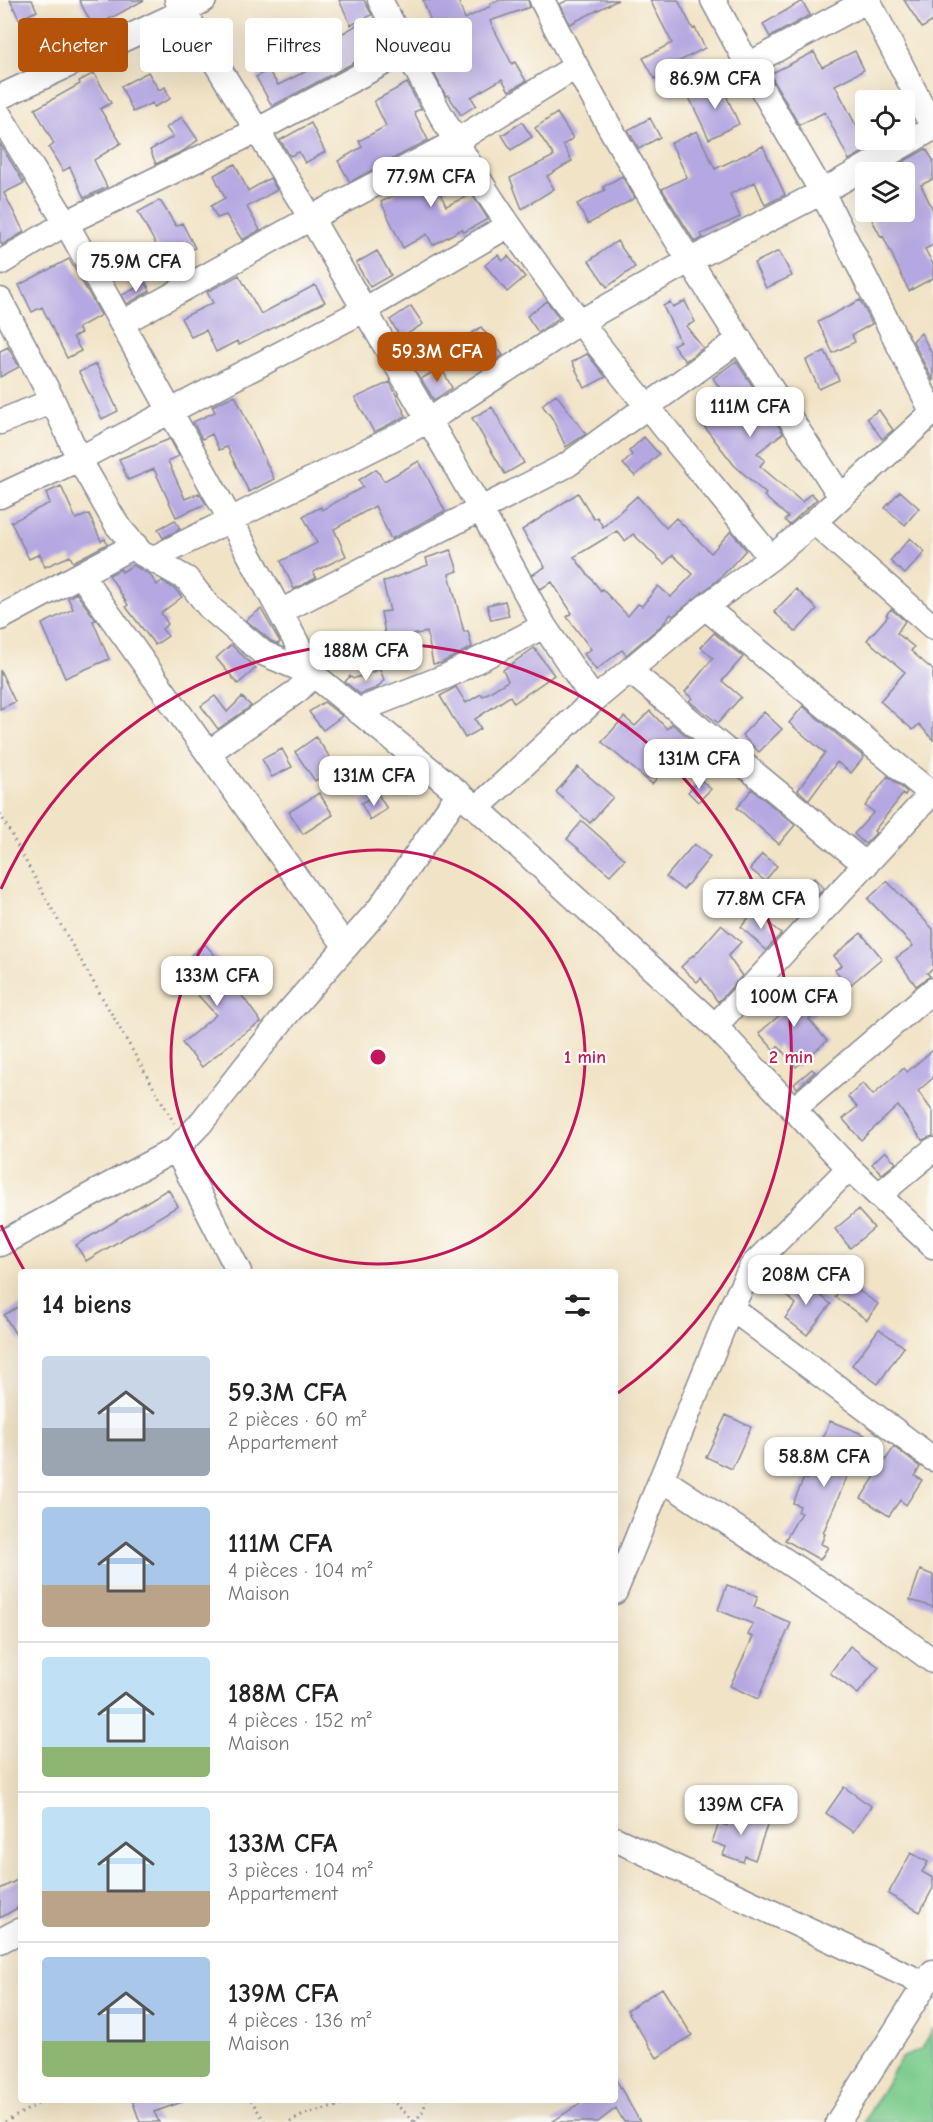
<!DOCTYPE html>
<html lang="fr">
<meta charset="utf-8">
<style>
body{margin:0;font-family:"Comic Neue",sans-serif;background:#f2f2f2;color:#222;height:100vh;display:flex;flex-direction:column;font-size:22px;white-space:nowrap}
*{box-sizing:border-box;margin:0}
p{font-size:20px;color:#767676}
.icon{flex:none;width:33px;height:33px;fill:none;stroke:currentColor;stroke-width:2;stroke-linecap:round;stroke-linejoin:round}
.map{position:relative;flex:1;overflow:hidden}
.side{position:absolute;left:18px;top:1269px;width:600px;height:834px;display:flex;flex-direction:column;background:#fff;border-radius:6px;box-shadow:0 6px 24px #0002}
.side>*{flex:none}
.top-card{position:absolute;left:18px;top:18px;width:600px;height:54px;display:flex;gap:12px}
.controls{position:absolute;left:855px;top:90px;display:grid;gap:12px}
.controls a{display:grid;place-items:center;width:60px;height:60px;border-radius:6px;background:#fff;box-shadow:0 6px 24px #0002;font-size:30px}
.price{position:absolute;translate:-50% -51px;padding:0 14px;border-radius:12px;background:#fff;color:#222;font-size:20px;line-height:39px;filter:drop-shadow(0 2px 3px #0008)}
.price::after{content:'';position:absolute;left:50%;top:36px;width:18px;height:14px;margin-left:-9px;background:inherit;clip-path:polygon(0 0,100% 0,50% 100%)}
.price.current{background:#b45309;color:#fff}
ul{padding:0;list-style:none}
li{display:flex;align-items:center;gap:18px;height:150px;padding:0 24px}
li+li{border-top:2px solid #e0e0e0}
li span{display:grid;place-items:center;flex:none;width:168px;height:120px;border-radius:6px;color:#555}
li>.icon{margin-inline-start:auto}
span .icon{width:72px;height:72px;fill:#fffc;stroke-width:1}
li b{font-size:26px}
h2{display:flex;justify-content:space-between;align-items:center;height:72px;padding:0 24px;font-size:26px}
.pill{padding:0 21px;border-radius:6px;background:#fff;box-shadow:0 6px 24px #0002;font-size:21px;line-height:54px}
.pill.current{background:#b45309;color:#fff}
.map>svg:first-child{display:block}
.green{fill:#7dcc8d;stroke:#4c7e76;stroke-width:1.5}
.building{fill:#b5a7e1;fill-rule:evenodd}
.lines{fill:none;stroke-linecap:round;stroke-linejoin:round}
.minor-casing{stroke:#868992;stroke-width:27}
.path{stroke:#868992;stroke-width:3;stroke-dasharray:1.5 4.5;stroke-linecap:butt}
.minor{stroke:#fff;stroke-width:24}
.ring{fill:none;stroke:#c2185b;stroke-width:3}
.centre{fill:#c2185b;stroke:#fdfcf7;stroke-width:3}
.ring-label{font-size:18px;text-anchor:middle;font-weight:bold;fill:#c2185b;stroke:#fdfcf7;stroke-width:4.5;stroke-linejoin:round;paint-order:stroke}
</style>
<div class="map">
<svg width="933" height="2122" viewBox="0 0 933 2122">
<rect width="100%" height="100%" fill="#fdfcf7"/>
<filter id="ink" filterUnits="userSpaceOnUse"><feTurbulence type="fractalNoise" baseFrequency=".0167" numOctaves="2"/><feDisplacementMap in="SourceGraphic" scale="12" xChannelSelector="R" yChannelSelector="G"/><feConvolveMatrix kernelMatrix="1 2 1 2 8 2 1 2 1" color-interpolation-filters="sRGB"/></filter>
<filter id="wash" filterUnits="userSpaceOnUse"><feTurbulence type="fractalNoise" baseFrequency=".008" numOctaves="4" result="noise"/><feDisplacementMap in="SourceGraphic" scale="24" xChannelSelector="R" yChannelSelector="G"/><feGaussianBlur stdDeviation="1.35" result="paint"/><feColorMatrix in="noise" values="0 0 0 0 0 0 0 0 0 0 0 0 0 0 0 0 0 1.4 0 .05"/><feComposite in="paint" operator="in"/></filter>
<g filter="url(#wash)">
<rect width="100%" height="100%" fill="#f1e3c6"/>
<path class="green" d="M933 2028V2122H864L901 2058 922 2049Z"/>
<g id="blocks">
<path class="building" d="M10 0H32L37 11 19 19Z
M79 0H144L109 19 114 28 98 36Z
M339 0H364L372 15 351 25Z
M423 0H458L465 19 491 6 490 4 500 0H528L530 7 490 21 512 64 515 62 526 81 509 91 502 79 471 97 476 105 461 115 448 95 446 96 431 67 435 65 432 60 465 43 460 33 454 35 450 26 435 33Z
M568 0H618L570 24 560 4Z
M650 0H678L693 29 695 28 705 48 668 67 670 71 655 79 643 58 672 43Z
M904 0H933V21L922 28Z
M802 1 810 15 770 37 763 24Z
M362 22 376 51 272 106 256 77 268 70 278 85 323 63 315 49Z
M855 51 864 70 835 85 860 133 866 130V140H885L849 160 825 112 799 125 770 74 814 52 822 67Z
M148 72 159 90 165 87 170 99 154 107 152 103 133 112 121 86Z
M94 73 111 103 100 109 121 143 94 160 107 187 84 198 70 167 63 171 49 148 54 144 35 109 80 84 79 81Z
M724 81 730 93 726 95 739 124 709 139 689 97Z
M407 83 421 109 414 112 428 140 350 182 338 161 362 147 359 141 386 126 374 101Z
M557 113 573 138 563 145 572 161 547 176 554 189 522 209 510 178 554 156 535 128Z
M182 117 198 140 183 151 156 164 150 150 173 137 166 128Z
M650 118 660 137 639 149 628 130Z
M522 122 532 137 511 150 502 135Z
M311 123 325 152 305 163 299 152 290 156 280 140Z
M697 131 715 169 763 146 785 195 765 205 755 182 730 194 740 217 701 234 703 238 695 242 662 189 687 177 671 143Z
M0 144 24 183 4 193 24 232 2 245 0 242Z
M926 149 933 160V179L921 185 933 210V245L925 249 933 264V278L909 291 883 236 881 237 868 212H911L904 199V177L912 172 886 171Z
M451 161 462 179 440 193 446 206 472 194 488 219 464 232 462 229 433 245 427 234 403 248 381 202 395 195 394 194 397 192 396 189Z
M235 164 248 191 270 178 277 190 247 207 260 230 242 240 226 215 217 218 211 206 225 198 214 175Z
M622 176 635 198 588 224 577 204 605 190 603 187Z
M158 201 161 202 176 226 182 223 195 248 170 261 163 247 159 250 138 212Z
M617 241 635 267 607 287 589 261Z
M377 251 391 275 370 287 356 263Z
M779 251 792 276 766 288 754 263Z
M498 255 503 261 508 256 525 277 507 292 485 265Z
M69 259 101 315 78 328 81 333 73 337 81 351 67 358 42 307 32 312 19 285Z
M239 275 261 314 315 285 325 302 239 345 237 341 216 352 206 330 191 337 181 318 213 303 207 292Z
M146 283 150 291 127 304 122 295Z
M860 300 872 324 852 335 855 342 833 353 818 322Z
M547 301 559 318 538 332 527 316Z
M685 301 695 322 686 326 703 348 685 361 673 345 680 341 663 306 670 302 673 307Z
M411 306 423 324 401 338 390 320Z
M481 327 503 355 482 369 461 341Z
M921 333 933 356V381L913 341Z
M8 347 19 367 0 377V351Z
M825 351 839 380 819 389 806 360Z
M587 354 606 377 585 388 572 362Z
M736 361 783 433 757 453 765 460 760 466 802 502 811 493 817 499 789 525 785 520 788 517 764 496 766 494 734 465 700 421 727 398 713 378Z
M96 364 118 411 102 419 79 372Z
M441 367 452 388 434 400 421 379Z
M390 382 406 416 374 432 355 398Z
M556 394 586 434 566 447 552 418 542 405Z
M235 395 274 479 249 492 227 447 219 450 212 434 202 439 193 422 215 412 212 406Z
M492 407 524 463 505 474 472 418Z
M879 410 893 430 882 439 867 418Z
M644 437 659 454 635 476 623 464 632 455 629 451Z
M170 439 179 456 168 461 185 499 199 493 206 504 176 517 154 469 128 480 119 459Z
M419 461 445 511 391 539 375 506 334 529 346 556 313 572 316 578 294 589 281 561 317 543 303 516 321 507 322 510 363 487 359 480 376 469 384 481Z
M61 486 76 519 89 514 101 541 105 539 107 544 73 562 70 556 45 567 40 554 29 559 11 522 50 503 46 493Z
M900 491 919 508 905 525 885 508Z
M578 493 594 519 597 517 603 527 637 496 666 528 676 518 711 553 731 531 746 550 720 578 673 616 671 614 663 624 626 655 622 650 596 670 584 654 591 649 567 617 572 613 552 582 540 589 532 575 545 567 522 530ZM617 531 625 541 633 534 664 564 673 555 693 574 671 597 658 586 642 606 638 604 628 616 602 589 601 591 574 557Z
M175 520 180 529 163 538 158 529Z
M910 538 925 552 905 574 890 561Z
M451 550 458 571 449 574 464 632 468 631 472 647 441 663 433 664 427 632 386 639 381 612 390 611 383 582 428 565 426 558Z
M133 565 150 575 157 585 162 581 175 589 182 597 161 613 168 624 162 629 168 636 155 645 126 607 128 605 109 575 121 569 122 572Z
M796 589 817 609 796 632 774 612Z
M76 593 96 620 93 621 109 659 65 678 42 624 73 609 68 598Z
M505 601 509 616 491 620 487 605Z
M261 609 280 642 278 644 271 641 246 620Z
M891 609 905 621 897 633 914 647 911 651 933 670V740L919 724 913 730 880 701 905 672 867 640 888 616 886 615Z
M714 633 743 657 722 681 741 697 718 723 689 701 692 698 685 692 713 658 701 647Z
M231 645 256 668 238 684 216 658Z
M534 648 554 675 514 703 510 696 475 719 481 729 465 738 440 696 456 687 466 703 481 694 483 696 508 681 503 670Z
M380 669 384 680 377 688 360 694 345 682 350 676 353 679Z
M0 670 15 702 0 709Z
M215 696 227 712 242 697 251 706 218 729 201 706Z
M324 702 342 716 323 730 309 712Z
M803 706 864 757 851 773 837 762 809 800 798 790 825 753 789 723Z
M650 711 667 729 672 724 695 743 681 760 684 763 672 777 664 770 652 784 602 742 624 717 635 726Z
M764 712 782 729 759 752 742 735Z
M316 737 336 766 315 781 295 752Z
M282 749 292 767 272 777 262 759Z
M578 767 613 797 590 823 556 792Z
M888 776 907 792 905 795 903 794 874 831 876 833 865 844 854 834 874 812 865 806Z
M700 779 711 789 698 802 688 792Z
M752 789 795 825 779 844 737 808Z
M319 793 333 815 303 834 289 812Z
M378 794 387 809 370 820 361 803Z
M582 821 625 859 610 875 567 839Z
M694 844 710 857 683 890 666 877Z
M762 854 777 866 765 881 750 869Z
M814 878 824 888 808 905 798 895Z
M887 881 933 929V969L927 973 930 976 916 986 896 958 913 946 868 899Z
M755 910 781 934 766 950 741 927Z
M721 925 741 942 728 956 742 976 718 1002 701 978 697 982 681 967 693 955 694 956Z
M861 933 882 958 849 986 835 970 842 965 834 956Z
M204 943 231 973 228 976 261 1022 237 1038 202 1067 182 1043 216 1015 186 982 197 972 186 960Z
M788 981 817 1011 809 1019 827 1041 796 1067 778 1046 774 1050 759 1033 790 1006 777 992Z
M933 1050V1078L918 1091 933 1112V1136L922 1140 898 1106 861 1140 843 1119 857 1107 848 1097 863 1083 873 1095 904 1068 907 1072Z
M812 1069 815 1072 797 1088 794 1084Z
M885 1151 896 1163 882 1174 872 1164Z
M168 1189 178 1206 86 1261 76 1245Z
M858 1210 874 1228 850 1248 835 1229Z
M799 1278 831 1304 807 1335 785 1318 796 1304 785 1294Z
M846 1282 878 1304 867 1320 835 1297Z
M21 1305V1343L4 1315Z
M879 1329 904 1347 878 1384 852 1365Z
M726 1415 751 1427 732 1469 706 1457Z
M830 1421 865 1435 823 1533 825 1534 821 1544 828 1547 820 1560 785 1540 801 1513 798 1512 800 1506 793 1503 804 1478 807 1479Z
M894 1447 920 1467 915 1476 922 1480 906 1505 900 1500 889 1516 861 1498Z
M920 1570 933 1575V1607L910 1600Z
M727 1585 758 1596 754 1607 791 1623 758 1699 730 1686 753 1637 748 1635 753 1624 718 1610Z
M850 1646 879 1667 858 1694 830 1673Z
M844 1787 871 1806 853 1832 826 1813Z
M733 1810 768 1823 755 1860 745 1856 743 1862 723 1855 726 1847 712 1842 719 1823 727 1826Z
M911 1853 928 1862 922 1872 933 1878V1888L920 1912 888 1894Z
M21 1878V1906L0 1918V1889Z
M662 1988 692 2035 657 2058 627 2010Z
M615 2078 640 2122H624L616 2108 598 2122H552L585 2100H615Z
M132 2100H181L182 2102 154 2112 159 2122H140Z"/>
</g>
</g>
<g filter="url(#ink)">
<use href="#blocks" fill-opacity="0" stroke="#868992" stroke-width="1.5"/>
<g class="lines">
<g class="minor-casing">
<path id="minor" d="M177 0 311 218 481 510 544 626 594 700
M380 0C420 77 459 154 509 225 589 341 683 448 771 558
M542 0C628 174 737 335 841 497
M713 0 748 65 822 192 933 413
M748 65 868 0
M0 97 184 11 204 0
M0 116 66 223 230 519 314 675 477 808 715 1026 849 1168 933 1246
M0 263 66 223 256 131 406 51
M0 300 53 401 79 459 117 525 141 553 187 579 209 607 263 653 314 675 297 691 208 753
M122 323 311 218 455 142 575 67
M0 422 53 401
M0 496 79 459 364 310 509 225
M814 522 933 627
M152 559 428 421 580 322 689 261 822 192 933 128 868 0
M81 575 346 947
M705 607 933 795
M280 612 567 465 740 339
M0 618 135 545
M630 671 866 865
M357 711 447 676 544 626
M477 808 594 700 705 607 771 558 814 522 933 412
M715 1026 933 792
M793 1110 933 990
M176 1149 239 1272
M879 1195 933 1150
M0 1244 176 1149 200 1124 287 1014 379 909 459 793
M731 1308 933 1459
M662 1479 902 1638 933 1661
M615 1592 731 1308 752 1266 849 1168
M615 1839 925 1984
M0 1941 21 1930
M838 2122 933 1972"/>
</g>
<path class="path" d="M0 814 59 922 174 1123
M251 2100 265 2122
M366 2100 394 2102 414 2122
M5 2122 45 2100
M290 2122 305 2114 363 2100
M415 2122 424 2109 426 2100"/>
<use href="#minor" class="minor"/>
</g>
</g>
<g class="ring">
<circle cx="378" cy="1057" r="207"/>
<path d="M24 1270A413 413 0 0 1 1 1225M1 889A413 413 0 1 1 618 1393"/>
</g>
<circle cx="378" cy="1057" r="9" class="centre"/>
<g class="ring-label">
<text x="585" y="1063">1 min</text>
<text x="791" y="1063">2 min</text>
</g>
</svg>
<div class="controls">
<a><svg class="icon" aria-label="locate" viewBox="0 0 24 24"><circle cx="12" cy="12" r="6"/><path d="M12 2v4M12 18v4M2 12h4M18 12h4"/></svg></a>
<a><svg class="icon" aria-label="layers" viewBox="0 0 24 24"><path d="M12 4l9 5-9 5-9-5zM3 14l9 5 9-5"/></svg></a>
</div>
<b class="price" style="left:715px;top:110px">86.9M CFA</b>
<b class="price" style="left:431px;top:208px">77.9M CFA</b>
<b class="price" style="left:136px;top:293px">75.9M CFA</b>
<b class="price current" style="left:437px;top:383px">59.3M CFA</b>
<b class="price" style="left:750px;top:438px">111M CFA</b>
<b class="price" style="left:366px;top:682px">188M CFA</b>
<b class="price" style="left:699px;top:790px">131M CFA</b>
<b class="price" style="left:374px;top:807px">131M CFA</b>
<b class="price" style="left:761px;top:930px">77.8M CFA</b>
<b class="price" style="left:217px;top:1007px">133M CFA</b>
<b class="price" style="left:794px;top:1028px">100M CFA</b>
<b class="price" style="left:806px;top:1306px">208M CFA</b>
<b class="price" style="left:824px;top:1488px">58.8M CFA</b>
<b class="price" style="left:741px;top:1836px">139M CFA</b>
<div class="top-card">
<a class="pill current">Acheter</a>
<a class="pill">Louer</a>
<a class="pill">Filtres</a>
<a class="pill">Nouveau</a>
</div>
<section class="side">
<h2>14 biens<svg class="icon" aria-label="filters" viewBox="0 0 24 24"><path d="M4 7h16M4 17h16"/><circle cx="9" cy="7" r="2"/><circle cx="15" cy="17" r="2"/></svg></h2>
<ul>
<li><span style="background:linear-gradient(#c9d6e8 60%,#9aa5b1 0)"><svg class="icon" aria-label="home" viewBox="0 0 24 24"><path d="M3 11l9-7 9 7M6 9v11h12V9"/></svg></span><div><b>59.3M CFA</b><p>2 pièces · 60 m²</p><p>Appartement</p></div></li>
<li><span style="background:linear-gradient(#a9c7e8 65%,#b9a48a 0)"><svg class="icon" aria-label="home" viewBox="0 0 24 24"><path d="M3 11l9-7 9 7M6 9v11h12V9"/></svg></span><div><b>111M CFA</b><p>4 pièces · 104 m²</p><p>Maison</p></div></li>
<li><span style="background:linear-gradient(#bfe0f5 75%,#8fb573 0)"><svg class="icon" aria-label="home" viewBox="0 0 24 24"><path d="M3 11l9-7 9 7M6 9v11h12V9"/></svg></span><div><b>188M CFA</b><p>4 pièces · 152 m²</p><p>Maison</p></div></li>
<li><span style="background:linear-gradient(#bfe0f5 70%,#b9a48a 0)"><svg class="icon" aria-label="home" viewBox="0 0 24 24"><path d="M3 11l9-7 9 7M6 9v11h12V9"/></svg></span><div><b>133M CFA</b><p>3 pièces · 104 m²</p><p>Appartement</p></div></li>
<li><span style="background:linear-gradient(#a9c7e8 70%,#8fb573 0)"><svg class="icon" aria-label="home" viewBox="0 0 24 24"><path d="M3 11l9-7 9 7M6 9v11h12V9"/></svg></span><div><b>139M CFA</b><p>4 pièces · 136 m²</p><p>Maison</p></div></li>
</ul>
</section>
</div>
